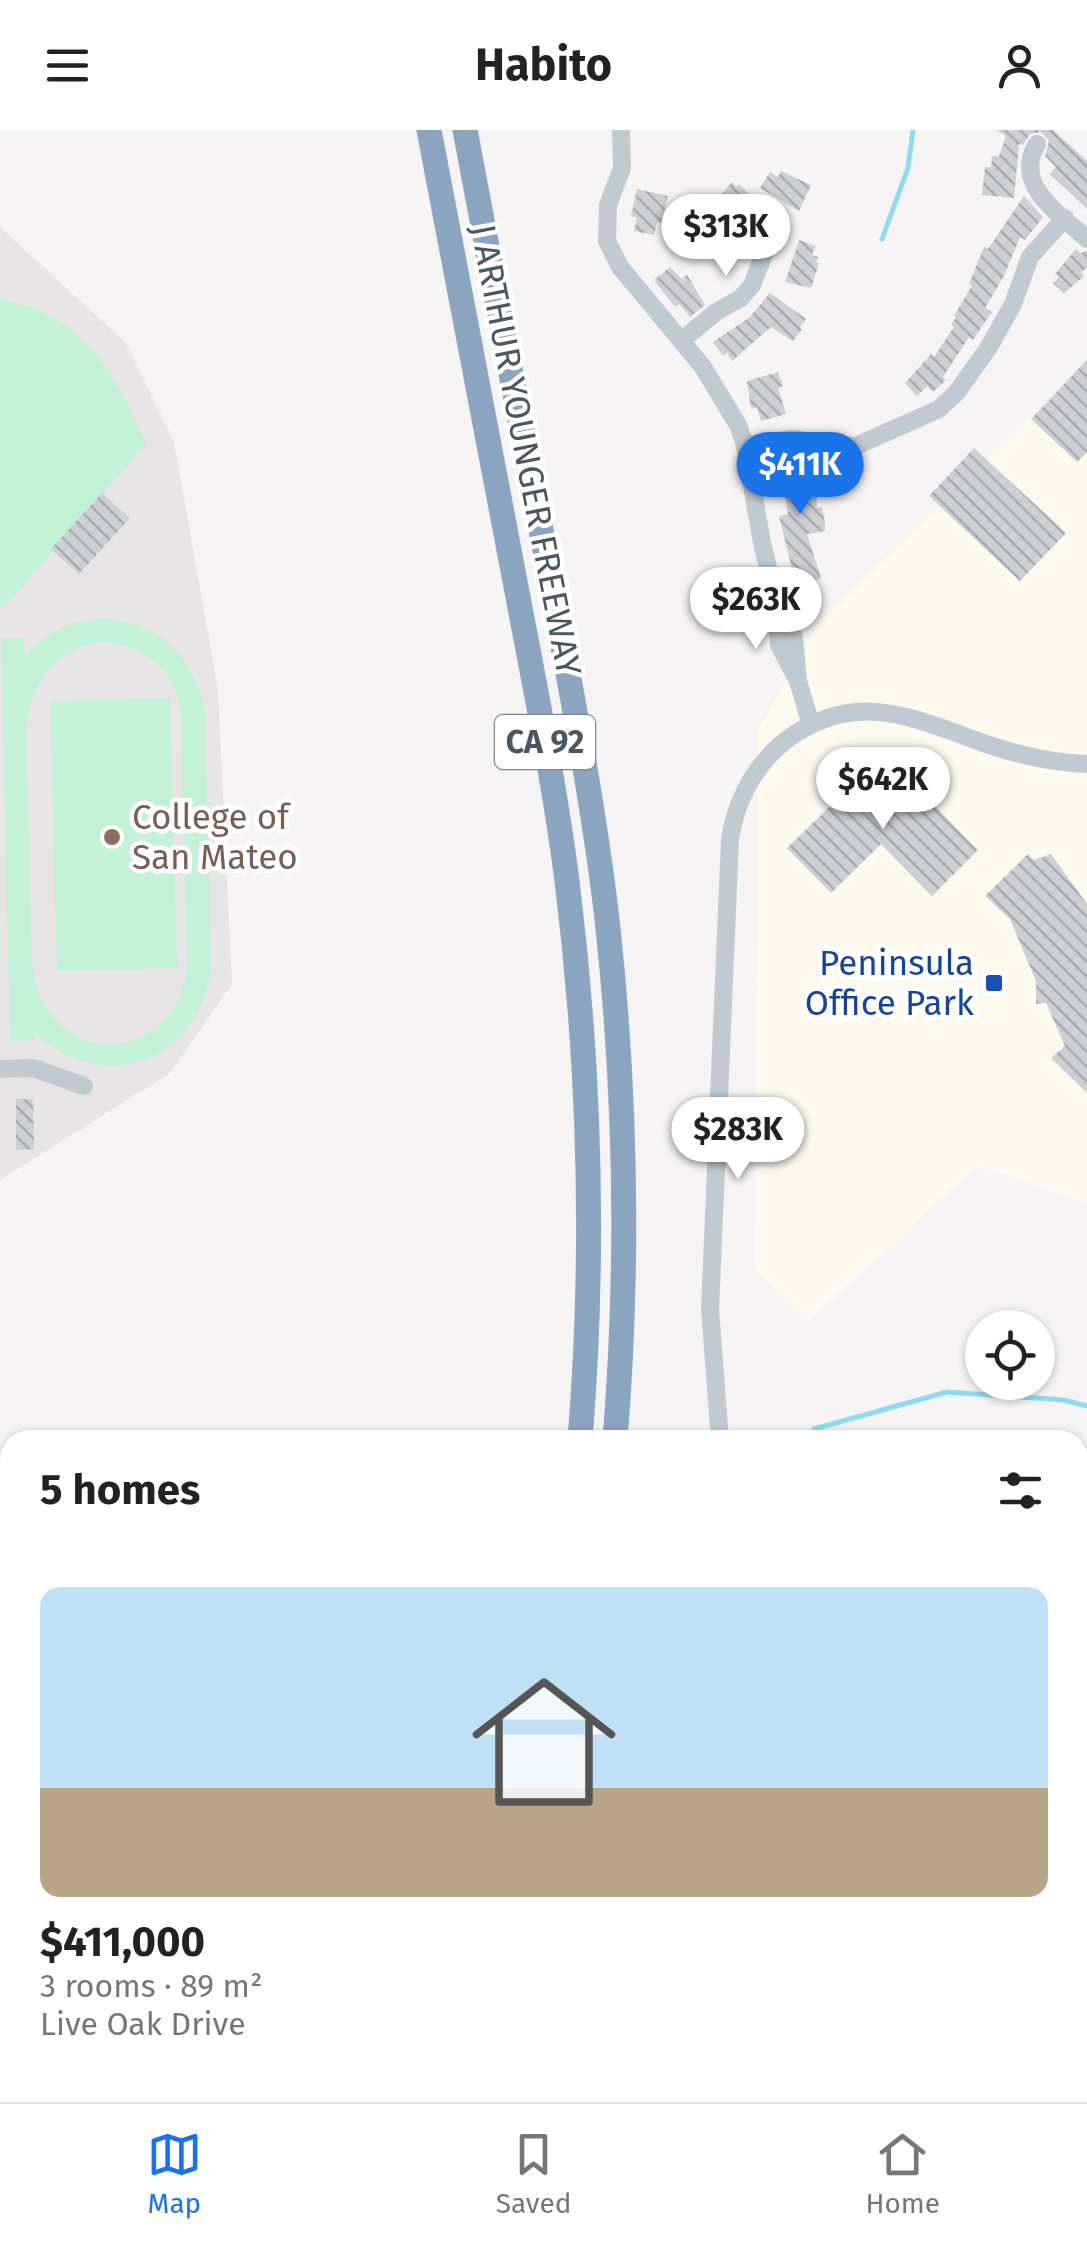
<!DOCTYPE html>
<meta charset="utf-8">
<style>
body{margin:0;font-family:"Fira Sans",sans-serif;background:#f2f2f2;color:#222;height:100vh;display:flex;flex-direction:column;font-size:38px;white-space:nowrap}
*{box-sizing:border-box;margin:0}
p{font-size:32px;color:#767676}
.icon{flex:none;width:55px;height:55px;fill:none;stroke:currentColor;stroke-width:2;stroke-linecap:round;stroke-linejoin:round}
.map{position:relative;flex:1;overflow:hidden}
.side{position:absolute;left:0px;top:1300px;width:1088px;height:672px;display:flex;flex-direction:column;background:#fff;border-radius:30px 30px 0 0;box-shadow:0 2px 8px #0004}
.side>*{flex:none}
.tools{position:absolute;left:965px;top:1180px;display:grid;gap:20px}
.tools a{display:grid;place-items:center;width:90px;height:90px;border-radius:50%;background:#fff;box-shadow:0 2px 8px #0004;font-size:50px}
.price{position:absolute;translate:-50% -85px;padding:0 22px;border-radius:35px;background:#fff;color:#222;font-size:32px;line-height:65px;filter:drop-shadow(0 2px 5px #0008)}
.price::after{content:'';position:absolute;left:50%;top:60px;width:30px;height:22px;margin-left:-15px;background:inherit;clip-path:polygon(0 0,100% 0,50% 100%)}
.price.current{background:#1a73e8;color:#fff}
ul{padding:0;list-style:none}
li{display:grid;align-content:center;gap:20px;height:530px;padding:0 40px}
li span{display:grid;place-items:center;height:310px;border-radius:20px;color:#555}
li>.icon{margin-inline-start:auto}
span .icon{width:180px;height:180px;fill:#fffc;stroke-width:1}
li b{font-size:42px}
h2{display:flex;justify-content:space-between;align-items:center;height:120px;padding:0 40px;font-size:42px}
header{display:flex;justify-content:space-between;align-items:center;height:130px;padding:0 40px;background:#fff;font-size:45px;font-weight:700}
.dock{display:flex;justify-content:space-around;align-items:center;height:140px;border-top:2px solid #e0e0e0;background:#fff;font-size:28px;color:#767676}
.dock a{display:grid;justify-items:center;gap:5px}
.dock .current{color:#1a73e8}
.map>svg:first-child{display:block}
.commercial{fill:#fdf9ef}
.education{fill:#e6e4e5}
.forest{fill:url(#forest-crowns)}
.green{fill:#c3f1d5;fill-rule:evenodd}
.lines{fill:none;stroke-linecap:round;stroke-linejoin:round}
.stream{stroke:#90daee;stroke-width:5}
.building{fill:url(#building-back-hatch)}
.minor{stroke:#c1cad2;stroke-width:18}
.major{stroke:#b3c2d1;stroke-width:20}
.highway{stroke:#8ba5c1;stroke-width:25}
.education-dot{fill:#8d6e63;stroke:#fff;stroke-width:4}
.transit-dot{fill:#1a4fb4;stroke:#fff;stroke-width:4}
.labels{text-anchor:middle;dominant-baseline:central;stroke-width:9;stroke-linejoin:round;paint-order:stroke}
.shield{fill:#fff;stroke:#808990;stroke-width:2.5}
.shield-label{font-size:32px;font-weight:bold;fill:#4a5661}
.street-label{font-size:35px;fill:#4a5661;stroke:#fff}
.education-label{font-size:35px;fill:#785e54;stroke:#fff;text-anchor:start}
.transit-label{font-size:35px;fill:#164399;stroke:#fff;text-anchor:end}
</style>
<header><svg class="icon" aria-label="menu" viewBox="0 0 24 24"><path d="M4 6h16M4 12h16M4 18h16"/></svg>Habito<svg class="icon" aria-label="person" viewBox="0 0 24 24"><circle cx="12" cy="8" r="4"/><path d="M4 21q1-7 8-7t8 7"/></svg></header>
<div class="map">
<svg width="1087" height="1972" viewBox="0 0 1087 1972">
<defs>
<pattern id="forest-crowns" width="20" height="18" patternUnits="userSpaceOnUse" patternTransform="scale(2.5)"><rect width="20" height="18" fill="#c3f1d5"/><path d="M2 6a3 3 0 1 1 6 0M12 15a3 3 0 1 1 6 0" fill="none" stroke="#a0c6b0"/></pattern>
<pattern id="building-back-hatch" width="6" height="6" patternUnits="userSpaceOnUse" patternTransform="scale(2.5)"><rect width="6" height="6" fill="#cdcfd5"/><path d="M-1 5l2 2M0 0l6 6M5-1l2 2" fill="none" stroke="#a8abb0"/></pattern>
</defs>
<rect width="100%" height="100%" fill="#f5f3f3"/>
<path class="commercial" d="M1087 232V1073L977 1035 809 1191 755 1139 758 600 816 497Z
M10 1343V1820H0V1357Z
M1078 1458H1087V1801H1078Z"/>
<path class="education" d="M0 97 126 213 174 312 218 560 232 854 170 943 0 1050Z"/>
<path class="forest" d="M0 1820H10V1962L149 1963C122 1972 93 1972 64 1965L60 1972H0Z"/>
<path class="green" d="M0 168C13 172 26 175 38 180 94 204 125 262 146 314L9 472 0 477Z
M101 488C160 491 198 529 205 587L211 832C205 929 106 969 35 903L34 910 10 911 1 509 24 508 25 525C47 502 70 491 101 488ZM103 512C148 515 178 542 181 587L187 833C186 905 103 944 53 887 40 873 36 855 32 837L26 591C36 547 56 518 103 512Z
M170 568 177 838 57 841 50 571Z"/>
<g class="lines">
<path class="stream" d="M882 109 908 38 913 0
M814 1299 947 1262 1064 1270 1087 1276"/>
</g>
<path class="building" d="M996 0H1053L1087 31V79L1050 44 1056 37 1045 26 1049 11 1041 2 1030 4 1023 15 1019 14 1014 68 982 65 985 37H991L992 26H999L1006 6Z
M781 41 811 55 799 81 760 58 770 42 778 47Z
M732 52 737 57 739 54 754 69 737 91 732 87 721 98 706 83Z
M637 59 668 66 661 93 657 92 654 105 634 101 637 88 631 86Z
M1024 66 1043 87 1025 110 1020 107 1004 146 985 178 992 182 973 210 969 207 943 247 946 250 933 262 927 256 917 266 905 253 931 224 934 227 954 197 951 195 956 187 954 186 972 155 969 154 984 117 988 119Z
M799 110 816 116 812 125 818 127 816 132 819 133 811 158 785 152Z
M1076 119 1080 123 1087 121V137L1081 143 1084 146 1064 163 1053 153 1059 147 1055 144Z
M670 137 682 149 687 145 705 175 690 187 679 174 675 177 654 150Z
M770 163 806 189 800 197 802 199 793 211 771 197 732 231 727 223 723 226 713 212 750 187Z
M1087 230V322L1077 332 1031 289Z
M778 242 783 256 778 258 786 284 761 291 757 277 751 279 747 251Z
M974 318 1066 403 1020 451 929 366Z
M795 328V331H815L817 378 822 377 825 392V401L807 404 821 448 811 453 812 456 797 459 779 386 788 384 783 358 774 359 771 339 782 338 781 329Z
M102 363 130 388 79 444 51 419Z
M884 624 978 720 932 766 881 714 831 763 787 718Z
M1028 724 1034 730 1051 724 1087 774V963L1051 928 1065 916 1046 873 1036 874V851L1010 789 985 766Z
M16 969H33L34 1019 16 1020Z"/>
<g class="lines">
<path class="minor" d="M621 0 622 38 608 75 607 111 620 137 703 237 738 295 745 315 762 413 778 477 794 507 798 551 811 595
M1037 14C1012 55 1060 84 1087 109
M682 210 716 182 741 168 752 155 777 91
M745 315 793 309 829 315 856 316 939 279 957 262 989 217 1013 174 1030 127 1065 88
M778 478 779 515 798 551
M0 939 33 938 84 956
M720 1310 710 1179 730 709C736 671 754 636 785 611 857 557 915 589 989 615 1019 625 1055 633 1087 634
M0 1381 10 1386
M0 1430 10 1417
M1078 1466 1087 1465
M1023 1962 1024 1972"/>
<path class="major" d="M1078 1833 1087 1832
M189 1972 220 1962
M330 1972 374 1962"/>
<path class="highway" d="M429 0C457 149 486 297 514 446 533 547 554 649 567 751 590 936 595 1124 580 1310
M465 0C492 144 519 287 547 431 569 550 593 669 607 789 626 962 629 1137 615 1310
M696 1962 702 1972
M728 1962 730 1972
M385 1972 388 1962
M447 1972 449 1962
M482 1972 485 1962
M506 1972 508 1962"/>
</g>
<circle class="education-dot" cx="112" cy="707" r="10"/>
<rect class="transit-dot" x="984" y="843" width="20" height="20" rx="5"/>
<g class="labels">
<rect class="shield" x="495" y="585" width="100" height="54" rx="8"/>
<g class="shield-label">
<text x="545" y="612">CA 92</text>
</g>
<g class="street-label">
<text transform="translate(526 320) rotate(79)">J ARTHUR YOUNGER FREEWAY</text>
</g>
<g class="education-label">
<text x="132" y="687">College of<tspan x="132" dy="40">San Mateo</tspan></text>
</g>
<g class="transit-label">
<text x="974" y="833">Peninsula<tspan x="974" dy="40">Office Park</tspan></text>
</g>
</g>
</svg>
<div class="tools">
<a><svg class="icon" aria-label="locate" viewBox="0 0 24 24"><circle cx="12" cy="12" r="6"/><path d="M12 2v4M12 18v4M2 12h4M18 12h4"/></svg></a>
</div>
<b class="price" style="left:726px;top:149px">$313K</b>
<b class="price current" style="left:800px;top:387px">$411K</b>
<b class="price" style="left:756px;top:522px">$263K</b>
<b class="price" style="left:883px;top:702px">$642K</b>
<b class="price" style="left:738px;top:1052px">$283K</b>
<section class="side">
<h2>5 homes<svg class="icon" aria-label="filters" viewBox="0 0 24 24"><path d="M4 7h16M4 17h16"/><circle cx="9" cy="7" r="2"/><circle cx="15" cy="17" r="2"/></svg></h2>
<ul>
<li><span style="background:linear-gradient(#bfe0f5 65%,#b9a48a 0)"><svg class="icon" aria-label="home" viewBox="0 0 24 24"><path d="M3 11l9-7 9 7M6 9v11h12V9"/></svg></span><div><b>$411,000</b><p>3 rooms · 89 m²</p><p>Live Oak Drive</p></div></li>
</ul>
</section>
</div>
<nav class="dock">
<a class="current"><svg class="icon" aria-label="map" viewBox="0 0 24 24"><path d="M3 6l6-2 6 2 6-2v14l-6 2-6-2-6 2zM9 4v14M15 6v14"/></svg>Map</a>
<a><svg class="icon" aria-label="saved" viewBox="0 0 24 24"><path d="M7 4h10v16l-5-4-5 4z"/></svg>Saved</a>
<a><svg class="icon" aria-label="home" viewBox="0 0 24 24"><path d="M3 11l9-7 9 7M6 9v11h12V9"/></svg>Home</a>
</nav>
